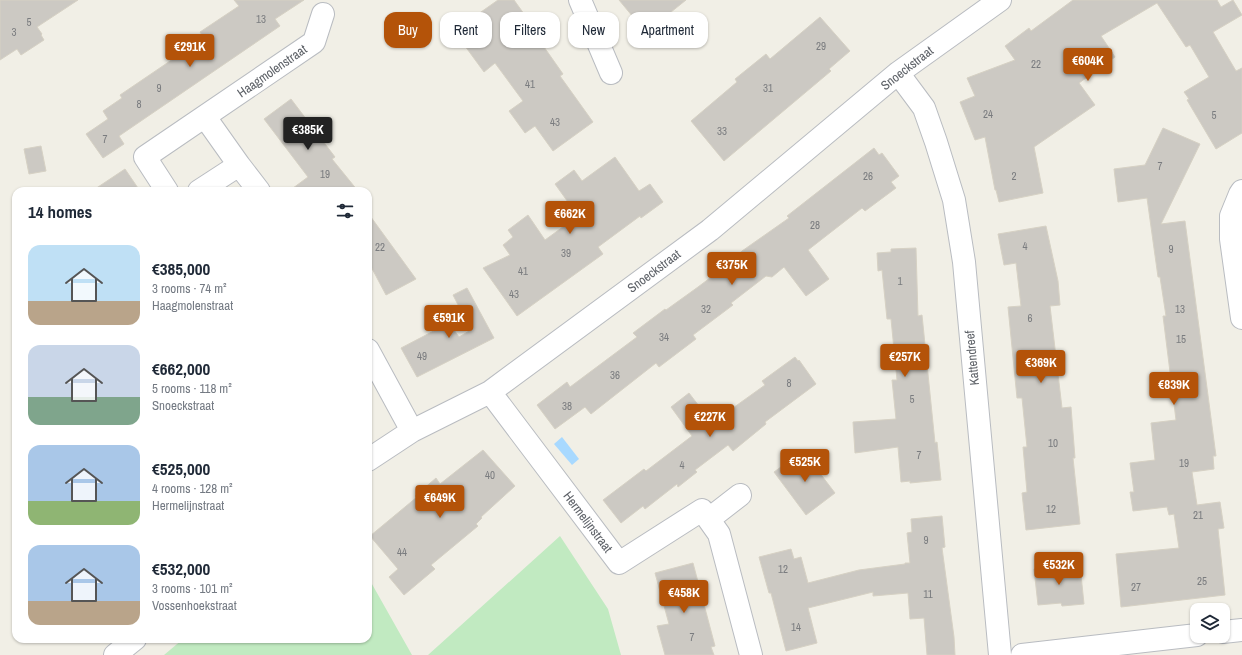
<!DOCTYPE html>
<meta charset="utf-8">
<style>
body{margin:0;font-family:"Archivo Narrow",sans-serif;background:#f6f6f7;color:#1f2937;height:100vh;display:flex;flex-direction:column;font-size:15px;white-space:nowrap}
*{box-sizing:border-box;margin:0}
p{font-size:13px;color:#747a83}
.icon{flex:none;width:22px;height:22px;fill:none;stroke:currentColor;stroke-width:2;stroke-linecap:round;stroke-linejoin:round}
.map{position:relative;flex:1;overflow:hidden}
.details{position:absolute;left:12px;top:187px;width:360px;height:456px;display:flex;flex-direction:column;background:#fff;border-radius:12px;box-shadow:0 1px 3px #0004}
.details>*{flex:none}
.hud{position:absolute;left:384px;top:12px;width:380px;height:36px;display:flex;gap:8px}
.buttons{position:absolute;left:1190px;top:603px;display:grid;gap:8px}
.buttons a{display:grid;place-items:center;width:40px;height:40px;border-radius:8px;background:#fff;box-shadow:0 1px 3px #0004;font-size:20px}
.price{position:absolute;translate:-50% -34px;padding:0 9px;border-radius:4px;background:#b45309;color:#fff;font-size:13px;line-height:26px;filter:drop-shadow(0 1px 2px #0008)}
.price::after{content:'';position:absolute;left:50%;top:24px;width:12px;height:9px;margin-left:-6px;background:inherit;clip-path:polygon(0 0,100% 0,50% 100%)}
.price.active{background:#222;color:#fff}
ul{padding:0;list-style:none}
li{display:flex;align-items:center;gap:12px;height:100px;padding:0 16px}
li span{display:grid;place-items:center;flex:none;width:112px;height:80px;border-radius:12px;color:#555}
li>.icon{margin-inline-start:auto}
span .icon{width:48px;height:48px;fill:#fffc;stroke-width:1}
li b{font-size:17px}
h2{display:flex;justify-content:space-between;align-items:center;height:48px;padding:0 16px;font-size:17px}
.pill{padding:0 14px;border-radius:12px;background:#fff;box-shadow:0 1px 3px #0004;font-size:14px;line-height:36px}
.pill.active{background:#b45309;color:#fff}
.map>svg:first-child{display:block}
.green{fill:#c1eac1}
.water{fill:#a8d9ff}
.building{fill:#ccc9c3;stroke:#d6d1c4}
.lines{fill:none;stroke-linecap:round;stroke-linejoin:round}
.street-casing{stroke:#b9bcc1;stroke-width:24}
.street{stroke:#fff;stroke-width:22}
.labels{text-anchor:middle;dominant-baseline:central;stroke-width:3.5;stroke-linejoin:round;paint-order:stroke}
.number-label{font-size:11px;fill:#7a7c7f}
.street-label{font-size:13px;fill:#5e6268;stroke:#fff}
</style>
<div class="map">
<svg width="1242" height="655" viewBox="0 0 1242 655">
<rect width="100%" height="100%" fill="#f1efe6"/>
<path class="green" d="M560 536 608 609 621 655H428Z
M368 577 412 655H164L183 639H368Z"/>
<path class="water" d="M562 437 579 459 572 465 554 444Z"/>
<path class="building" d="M0 0H78L37 27 42 34 41 35 44 40 21 55 17 49 0 60Z
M234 0H304L275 19 280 26 119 136 124 144 103 158 86 134 108 119 103 111 122 98 120 95 204 38 200 32 239 6Z
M498 0H514L532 25 530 27 563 74 560 76 593 122 553 151 535 126 525 133 509 111 523 101 495 63 484 72 454 31Z
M619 0H686L650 29H643Z
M1073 0H1217L1221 7 1233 0 1242 15 1213 32 1236 71 1242 68V133L1216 149 1187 100 1189 99 1184 92 1209 77 1190 45 1186 47 1157 3 1101 36 1115 57 1079 83 1095 105 1034 147 1043 193 999 202 996 190H995L985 137 975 140 960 102 975 96 967 78 1015 60 1005 46 1029 28 1031 31Z
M820 17 850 51 829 69 831 71 724 161 691 121 737 82 735 79 766 54 770 59Z
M291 99 335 157 332 159 358 191H289L308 177 264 119Z
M1163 128 1200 144 1161 224 1185 221 1216 456H1213L1214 469 1192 472 1197 505 1220 502 1224 528 1218 529 1225 595 1121 607 1116 554 1179 548 1174 514 1169 515 1167 507 1133 511 1130 492H1134L1130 463 1155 460 1151 423 1176 420 1163 316H1166L1160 277H1158L1147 198 1118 202 1114 169 1145 165Z
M41 146 46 171 29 174 24 149Z
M874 148 879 155 882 153 899 176 891 182 896 188 865 211 862 208 808 250 829 279 806 296 784 267 772 277 766 276 731 303 733 305 693 335 696 339 659 367 656 363 591 414 585 407 555 429 537 405 567 382 570 387 637 337 633 333 665 309 666 310 698 287 730 263V262L742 251 789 218 787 216Z
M615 157 639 191 650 184 663 202 641 218 640 216 598 247 603 254 517 316 483 268 510 255 503 245 513 237 508 230 528 215 545 240 578 216 555 184 574 170 582 181Z
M125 169 140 191H92Z
M368 213 416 279 386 295 368 261Z
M1046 226 1058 281 1060 305 1050 306 1062 408 1071 407 1075 458H1073L1080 524 1026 530 1022 493 1027 492 1023 447H1027L1022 398H1017L1008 307 1021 306 1016 263 1004 265 998 234Z
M916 248 918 316 922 315 935 443 937 442 941 480 910 483V481L901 482 898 447 855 453 853 422 896 419 892 380H897L891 319H887L882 270 878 271 877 253 891 252V249Z
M467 288 494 338 417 377 401 348 449 323 459 337 471 330 453 295Z
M795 357 798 361 799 360 816 384 765 422 766 424 733 451 728 445 695 470 697 472 678 487 677 484 645 509 643 506 621 523 603 500 644 469 646 471 692 436 671 407 689 393 712 423 765 385 762 381Z
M483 450 515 486 481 517 482 518 476 524 478 526 431 565 435 569 404 595 389 577 398 569 370 536 417 497 415 496 436 478 440 484Z
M803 451 835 493 806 515 774 472Z
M942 516 945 547 942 548 954 637 955 655H927L924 618 910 619 908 593 873 596V592L808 608 817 643 786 651 771 593H769L759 557 791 549 794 559 801 557 808 583 859 570 905 564V563H910L907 533 912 532 911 519Z
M693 563 715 646 711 647 714 655H665L657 626 669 624 655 573Z
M1080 565 1084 604 1062 606 1061 603 1038 605 1034 569Z"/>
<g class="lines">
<g class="street-casing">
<path id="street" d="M580 0 611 73
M898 73 924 108 936 142 954 200 964 262 1000 655
M205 117 239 165
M167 191 145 157 314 42 323 14
M199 191 239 165 259 191
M1242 191 1240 194 1231 216V239L1242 318
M368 350 412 431
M490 392 619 563 702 510 719 534 751 655
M368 460 412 431 490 392 710 230 898 73 1000 0
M709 519 740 495
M1223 632 1242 630
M115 655 135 639
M1022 655 1197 635"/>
</g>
<use href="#street" class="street"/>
</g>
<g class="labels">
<g class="number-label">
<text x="261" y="19">13</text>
<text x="29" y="22">5</text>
<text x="14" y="32">3</text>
<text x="821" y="46">29</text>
<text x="1036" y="64">22</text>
<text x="530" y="84">41</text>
<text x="159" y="88">9</text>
<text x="768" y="88">31</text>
<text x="139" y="104">8</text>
<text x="988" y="114">24</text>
<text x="1214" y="115">5</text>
<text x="555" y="122">43</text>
<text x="722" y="131">33</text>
<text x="105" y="139">7</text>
<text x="1160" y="166">7</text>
<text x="325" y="174">19</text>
<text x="868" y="176">26</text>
<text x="1014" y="176">2</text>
<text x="815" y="225">28</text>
<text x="1025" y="246">4</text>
<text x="380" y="247">22</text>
<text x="1171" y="249">9</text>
<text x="566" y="253">39</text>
<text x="523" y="271">41</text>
<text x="900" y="281">1</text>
<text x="514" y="294">43</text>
<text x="706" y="309">32</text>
<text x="1180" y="309">13</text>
<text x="1030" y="318">6</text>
<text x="664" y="337">34</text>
<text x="1181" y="339">15</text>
<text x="422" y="356">49</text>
<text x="615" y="375">36</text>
<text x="789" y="383">8</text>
<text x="912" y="399">5</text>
<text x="567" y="406">38</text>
<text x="1053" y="443">10</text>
<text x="919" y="455">7</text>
<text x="1184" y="463">19</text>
<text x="682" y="465">4</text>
<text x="490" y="475">40</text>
<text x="1051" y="509">12</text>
<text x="1198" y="515">21</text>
<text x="926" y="540">9</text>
<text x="402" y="552">44</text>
<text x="783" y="569">12</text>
<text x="1202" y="581">25</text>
<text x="1136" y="587">27</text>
<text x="928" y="594">11</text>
<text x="796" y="627">14</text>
<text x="692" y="637">7</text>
</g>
<g class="street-label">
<text transform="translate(907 68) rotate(-38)">Snoeckstraat</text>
<text transform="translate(272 71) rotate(-35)">Haagmolenstraat</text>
<text transform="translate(654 271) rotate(-37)">Snoeckstraat</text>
<text transform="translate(972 358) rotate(-95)">Kattendreef</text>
<text transform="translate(588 522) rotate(53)">Hermelijnstraat</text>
</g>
</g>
</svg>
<div class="buttons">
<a><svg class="icon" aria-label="layers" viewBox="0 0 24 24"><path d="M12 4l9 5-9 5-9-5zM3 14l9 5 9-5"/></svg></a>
</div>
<b class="price" style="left:190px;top:68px">€291K</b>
<b class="price" style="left:1088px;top:82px">€604K</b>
<b class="price active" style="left:308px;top:151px">€385K</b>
<b class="price" style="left:570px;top:235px">€662K</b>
<b class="price" style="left:732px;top:286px">€375K</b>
<b class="price" style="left:449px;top:339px">€591K</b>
<b class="price" style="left:905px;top:378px">€257K</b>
<b class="price" style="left:1041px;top:384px">€369K</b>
<b class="price" style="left:1174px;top:406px">€839K</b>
<b class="price" style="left:710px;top:438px">€227K</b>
<b class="price" style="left:805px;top:483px">€525K</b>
<b class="price" style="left:440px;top:519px">€649K</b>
<b class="price" style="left:1059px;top:586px">€532K</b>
<b class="price" style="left:684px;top:614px">€458K</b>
<div class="hud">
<a class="pill active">Buy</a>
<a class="pill">Rent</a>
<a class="pill">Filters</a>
<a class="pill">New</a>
<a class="pill">Apartment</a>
</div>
<section class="details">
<h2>14 homes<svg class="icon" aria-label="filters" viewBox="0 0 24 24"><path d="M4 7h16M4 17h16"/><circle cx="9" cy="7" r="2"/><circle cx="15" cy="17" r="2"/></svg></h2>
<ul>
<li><span style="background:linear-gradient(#bfe0f5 70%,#b9a48a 0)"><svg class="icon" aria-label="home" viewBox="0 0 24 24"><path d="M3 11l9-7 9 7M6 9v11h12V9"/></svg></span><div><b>€385,000</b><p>3 rooms · 74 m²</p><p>Haagmolenstraat</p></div></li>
<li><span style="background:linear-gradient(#c9d6e8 65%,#7fa58c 0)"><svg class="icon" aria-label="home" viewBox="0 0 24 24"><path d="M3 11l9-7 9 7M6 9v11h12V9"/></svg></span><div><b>€662,000</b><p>5 rooms · 118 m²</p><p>Snoeckstraat</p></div></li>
<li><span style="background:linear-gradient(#a9c7e8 70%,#8fb573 0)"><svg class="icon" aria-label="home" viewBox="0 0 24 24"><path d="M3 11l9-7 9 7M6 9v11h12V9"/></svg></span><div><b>€525,000</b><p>4 rooms · 128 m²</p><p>Hermelijnstraat</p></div></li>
<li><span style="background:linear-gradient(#a9c7e8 70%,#b9a48a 0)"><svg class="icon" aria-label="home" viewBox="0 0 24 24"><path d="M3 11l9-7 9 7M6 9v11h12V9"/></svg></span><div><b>€532,000</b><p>3 rooms · 101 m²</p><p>Vossenhoekstraat</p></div></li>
</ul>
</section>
</div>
